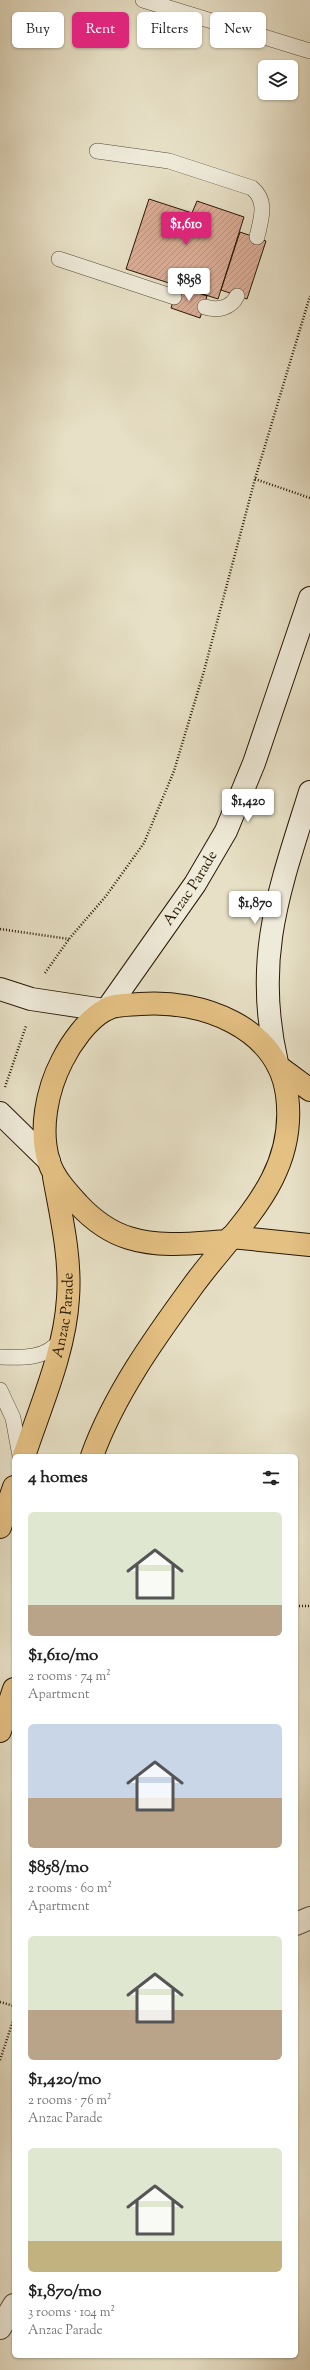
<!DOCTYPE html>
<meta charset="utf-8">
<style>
body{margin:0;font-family:"Sorts Mill Goudy",serif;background:#f6f6f6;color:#222;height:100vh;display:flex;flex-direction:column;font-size:15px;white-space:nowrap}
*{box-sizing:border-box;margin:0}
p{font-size:13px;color:#767676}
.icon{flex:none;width:22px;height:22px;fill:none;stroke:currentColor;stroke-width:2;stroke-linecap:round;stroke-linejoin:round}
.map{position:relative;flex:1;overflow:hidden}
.panel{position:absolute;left:12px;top:1454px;width:286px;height:904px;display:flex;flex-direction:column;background:#fff;border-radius:6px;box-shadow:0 1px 3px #0004}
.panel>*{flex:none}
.guide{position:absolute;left:12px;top:12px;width:286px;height:36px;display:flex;gap:8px}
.tools{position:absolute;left:258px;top:60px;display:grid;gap:8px}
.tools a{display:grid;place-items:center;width:40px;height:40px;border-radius:6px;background:#fff;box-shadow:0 1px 3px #0004;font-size:20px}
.price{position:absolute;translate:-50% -34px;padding:0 9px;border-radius:4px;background:#fff;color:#222;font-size:13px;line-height:26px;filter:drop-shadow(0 1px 2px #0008)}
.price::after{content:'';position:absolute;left:50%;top:24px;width:12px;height:9px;margin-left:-6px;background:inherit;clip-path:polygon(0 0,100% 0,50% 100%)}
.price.active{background:#db2777;color:#fff}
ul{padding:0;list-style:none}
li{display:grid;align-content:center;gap:8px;height:212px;padding:0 16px}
li span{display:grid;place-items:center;height:124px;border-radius:6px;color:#555}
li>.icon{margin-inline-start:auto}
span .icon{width:72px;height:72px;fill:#fffc;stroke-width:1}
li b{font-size:17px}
h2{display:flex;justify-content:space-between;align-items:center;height:48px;padding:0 16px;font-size:17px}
.chip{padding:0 14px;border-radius:6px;background:#fff;box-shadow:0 1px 3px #0004;font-size:14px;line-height:36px}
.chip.active{background:#db2777;color:#fff}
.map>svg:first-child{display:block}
.building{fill:url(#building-hatch);stroke:#281802}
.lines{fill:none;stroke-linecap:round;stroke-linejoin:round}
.lane-casing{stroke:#584a33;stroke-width:16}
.street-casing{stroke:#584a33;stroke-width:24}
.secondary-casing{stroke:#281802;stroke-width:24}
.primary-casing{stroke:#281802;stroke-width:24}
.path{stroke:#281802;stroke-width:2.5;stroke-dasharray:1 2;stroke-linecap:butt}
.lane{stroke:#efebda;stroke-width:15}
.street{stroke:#efebda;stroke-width:22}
.secondary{stroke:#efebda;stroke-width:22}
.primary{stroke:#e4c083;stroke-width:22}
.labels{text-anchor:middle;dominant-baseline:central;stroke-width:3;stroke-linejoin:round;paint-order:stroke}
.street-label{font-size:15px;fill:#281802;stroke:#efebda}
</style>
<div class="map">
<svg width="310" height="2370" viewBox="0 0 310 2370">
<defs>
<pattern id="building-hatch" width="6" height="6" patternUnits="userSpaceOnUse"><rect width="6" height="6" fill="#daad97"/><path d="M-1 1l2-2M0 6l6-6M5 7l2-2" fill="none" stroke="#bb9480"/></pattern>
</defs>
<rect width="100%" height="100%" fill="#e7e0c6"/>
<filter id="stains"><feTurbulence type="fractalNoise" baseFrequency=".005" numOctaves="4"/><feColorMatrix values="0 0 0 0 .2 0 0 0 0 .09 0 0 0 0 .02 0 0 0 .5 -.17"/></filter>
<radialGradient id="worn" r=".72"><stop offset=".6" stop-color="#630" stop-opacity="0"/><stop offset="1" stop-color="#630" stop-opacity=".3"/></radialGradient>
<path class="building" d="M149 199 192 213 197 201 244 217 218 299 126 269Z
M240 232 266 241 247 299 221 290Z
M178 286 207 296 200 318 171 308Z"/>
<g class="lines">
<g class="lane-casing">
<path id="lane" d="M143 0 310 51
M97 151 169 161 252 188C268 201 261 219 257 237
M59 259 174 297
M205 307C218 311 231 308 237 296
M0 1357C23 1358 47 1359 61 1339
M0 1390 13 1418 20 1456"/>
</g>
<g class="street-casing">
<path id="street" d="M296 1924 310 1918
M0 2328 14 2305"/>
</g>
<g class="secondary-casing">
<g id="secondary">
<path d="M0 989 31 999 104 1010"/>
<path id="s1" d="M107 1009 195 884 226 831 254 763 310 598"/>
<path d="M277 1063C253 958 279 891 310 792"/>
<path d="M0 1113 49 1161"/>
</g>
</g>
<g class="primary-casing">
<g id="primary">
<path d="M279 1067 310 1090"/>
<path d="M231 1237 310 1245"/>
<path id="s2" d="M24 1456C41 1405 65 1351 68 1298 71 1257 61 1216 54 1177"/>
<path d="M92 1456C114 1395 154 1339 192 1287 236 1226 298 1179 287 1095 278 1027 201 999 140 1004 129 1005 114 1004 105 1010 87 1020 71 1043 62 1061 47 1090 39 1130 49 1162 54 1178 67 1192 78 1204 93 1220 109 1232 129 1238 161 1248 195 1243 227 1241"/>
<path d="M0 1527 14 1487"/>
<path d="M0 1731 14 1689"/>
</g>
</g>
<path class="path" d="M255 479 310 498
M0 929 69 939
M45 973 69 939 106 896 144 843 174 771 204 671 255 479 310 296
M5 1087 26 1026
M296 1606H310
M0 2002 14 2006
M0 2060 14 2018"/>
<use href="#lane" class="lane"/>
<use href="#street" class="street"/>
<use href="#secondary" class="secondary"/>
<use href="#primary" class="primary"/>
</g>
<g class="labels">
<g class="street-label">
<text stroke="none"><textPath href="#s1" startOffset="147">Anzac Parade</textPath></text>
<text stroke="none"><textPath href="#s2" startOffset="147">Anzac Parade</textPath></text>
</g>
</g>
<rect width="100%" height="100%" filter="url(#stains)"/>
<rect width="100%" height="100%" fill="url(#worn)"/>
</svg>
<div class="tools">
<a><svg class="icon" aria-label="layers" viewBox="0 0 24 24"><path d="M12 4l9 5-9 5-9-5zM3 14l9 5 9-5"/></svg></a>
</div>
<b class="price active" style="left:186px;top:246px">$1,610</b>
<b class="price" style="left:189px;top:302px">$858</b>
<b class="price" style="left:248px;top:823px">$1,420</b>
<b class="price" style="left:255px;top:925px">$1,870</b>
<div class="guide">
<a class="chip">Buy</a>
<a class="chip active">Rent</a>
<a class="chip">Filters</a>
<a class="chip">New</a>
</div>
<section class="panel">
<h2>4 homes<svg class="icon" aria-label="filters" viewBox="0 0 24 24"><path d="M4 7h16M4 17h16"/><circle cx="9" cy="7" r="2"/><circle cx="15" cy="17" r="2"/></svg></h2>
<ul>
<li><span style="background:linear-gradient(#dfe7d0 75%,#b9a48a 0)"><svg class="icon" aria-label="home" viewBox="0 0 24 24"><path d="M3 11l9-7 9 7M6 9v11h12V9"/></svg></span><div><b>$1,610/mo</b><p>2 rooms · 74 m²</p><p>Apartment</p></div></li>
<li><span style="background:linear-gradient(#c9d6e8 60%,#b9a48a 0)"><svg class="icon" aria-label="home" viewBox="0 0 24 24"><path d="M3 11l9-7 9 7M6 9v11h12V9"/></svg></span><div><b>$858/mo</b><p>2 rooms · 60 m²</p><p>Apartment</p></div></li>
<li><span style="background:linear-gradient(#dfe7d0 60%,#b9a48a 0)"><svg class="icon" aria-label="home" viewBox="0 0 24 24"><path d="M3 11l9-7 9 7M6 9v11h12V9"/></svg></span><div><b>$1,420/mo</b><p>2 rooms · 76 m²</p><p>Anzac Parade</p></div></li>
<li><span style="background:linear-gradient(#dfe7d0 75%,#c2b280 0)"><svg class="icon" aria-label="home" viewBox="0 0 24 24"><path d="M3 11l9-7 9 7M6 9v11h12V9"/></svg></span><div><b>$1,870/mo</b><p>3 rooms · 104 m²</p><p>Anzac Parade</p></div></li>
</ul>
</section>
</div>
